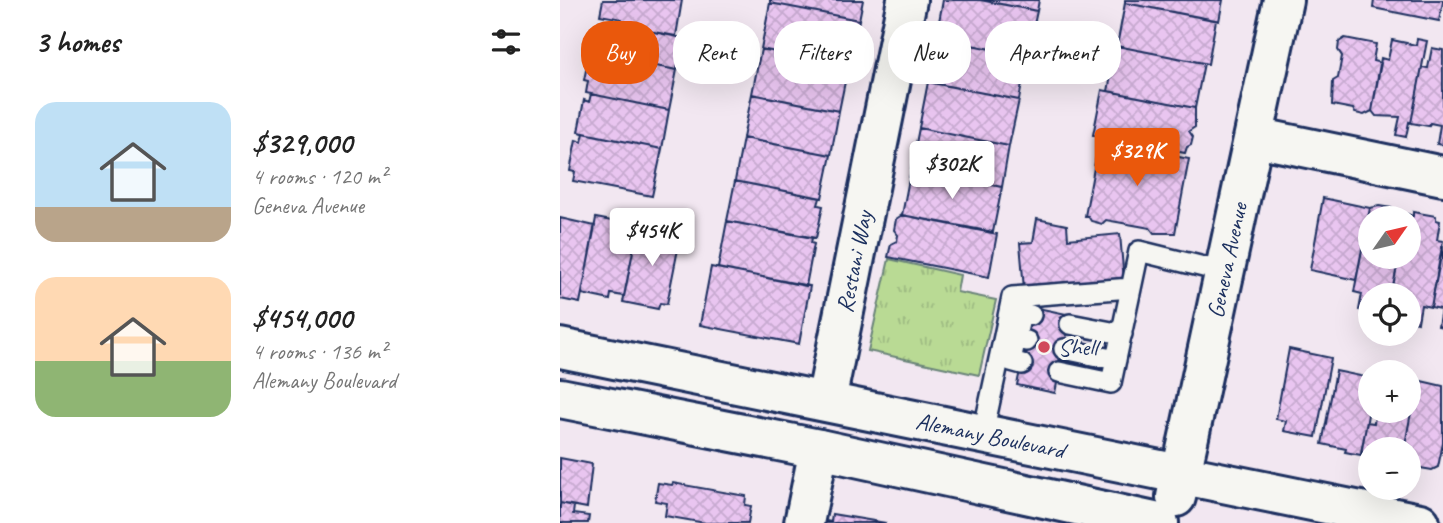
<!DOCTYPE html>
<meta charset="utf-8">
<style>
body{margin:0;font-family:Caveat,sans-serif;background:#f6f6f6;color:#222;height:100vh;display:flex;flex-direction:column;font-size:26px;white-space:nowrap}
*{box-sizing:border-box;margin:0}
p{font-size:23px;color:#767676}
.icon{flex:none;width:38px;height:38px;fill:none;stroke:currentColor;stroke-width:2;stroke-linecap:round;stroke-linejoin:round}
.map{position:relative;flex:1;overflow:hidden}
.details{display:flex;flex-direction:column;background:#fff;width:560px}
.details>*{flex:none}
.guide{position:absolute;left:21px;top:21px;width:665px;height:63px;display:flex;gap:14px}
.needle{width:46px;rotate:56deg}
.buttons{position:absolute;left:798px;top:206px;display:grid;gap:14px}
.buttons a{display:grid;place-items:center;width:63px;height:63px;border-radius:50%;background:#fff;box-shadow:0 7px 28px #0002;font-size:35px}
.price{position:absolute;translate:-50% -60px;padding:0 16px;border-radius:7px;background:#fff;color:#222;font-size:23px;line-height:46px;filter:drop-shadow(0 2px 4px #0008)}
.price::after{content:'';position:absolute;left:50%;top:42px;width:21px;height:16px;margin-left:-10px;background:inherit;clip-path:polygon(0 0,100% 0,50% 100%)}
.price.selected{background:#ea580c;color:#fff}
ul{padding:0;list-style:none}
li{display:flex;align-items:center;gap:21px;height:175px;padding:0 35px}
li span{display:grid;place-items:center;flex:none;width:196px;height:140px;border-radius:21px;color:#555}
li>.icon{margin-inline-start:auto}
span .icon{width:84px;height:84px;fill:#fffc;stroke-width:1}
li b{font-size:30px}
h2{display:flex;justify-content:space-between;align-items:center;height:84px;padding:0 35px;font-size:30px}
.tag{padding:0 24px;border-radius:28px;background:#fff;box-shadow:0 7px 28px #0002;font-size:24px;line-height:63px}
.tag.selected{background:#ea580c;color:#fff}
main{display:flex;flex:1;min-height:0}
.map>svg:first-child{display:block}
.grass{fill:url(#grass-tufts);stroke:#6a8479;stroke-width:2}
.building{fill:url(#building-cross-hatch);stroke:#1b2f5e;stroke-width:2}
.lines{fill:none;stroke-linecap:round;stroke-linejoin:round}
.lane-casing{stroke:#1b2f5e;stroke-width:24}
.street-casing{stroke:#1b2f5e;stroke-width:44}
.primary-casing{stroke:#1b2f5e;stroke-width:44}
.lane{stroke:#f6f6f2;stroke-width:19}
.street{stroke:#f6f6f2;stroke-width:38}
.primary{stroke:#f6f6f2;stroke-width:38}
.poi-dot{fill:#d1495b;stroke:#f6f6f2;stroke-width:2.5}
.labels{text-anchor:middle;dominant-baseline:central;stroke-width:6;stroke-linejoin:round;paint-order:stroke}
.street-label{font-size:24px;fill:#1b2f5e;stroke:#f6f6f2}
.poi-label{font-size:24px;fill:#1b2f5e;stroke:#f6f6f2;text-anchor:start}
</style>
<main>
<section class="details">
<h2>3 homes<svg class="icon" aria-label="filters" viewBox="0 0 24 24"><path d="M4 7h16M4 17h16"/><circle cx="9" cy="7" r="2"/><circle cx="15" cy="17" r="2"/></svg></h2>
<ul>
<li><span style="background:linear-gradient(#bfe0f5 75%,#b9a48a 0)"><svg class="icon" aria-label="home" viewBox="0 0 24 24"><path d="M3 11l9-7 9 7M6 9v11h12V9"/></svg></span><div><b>$329,000</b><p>4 rooms · 120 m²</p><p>Geneva Avenue</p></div></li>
<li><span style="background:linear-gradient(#ffd9b3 60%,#8fb573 0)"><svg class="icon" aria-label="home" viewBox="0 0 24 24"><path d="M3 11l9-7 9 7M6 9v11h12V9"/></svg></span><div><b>$454,000</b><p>4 rooms · 136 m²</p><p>Alemany Boulevard</p></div></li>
</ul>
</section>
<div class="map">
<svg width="883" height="523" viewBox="0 0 883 523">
<defs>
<pattern id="grass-tufts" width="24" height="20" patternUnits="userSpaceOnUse" patternTransform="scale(1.75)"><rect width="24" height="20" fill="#b9da94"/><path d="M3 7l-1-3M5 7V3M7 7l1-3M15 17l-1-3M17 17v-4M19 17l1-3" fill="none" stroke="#9ebb82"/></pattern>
<pattern id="building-cross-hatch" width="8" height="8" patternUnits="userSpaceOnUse" patternTransform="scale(1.75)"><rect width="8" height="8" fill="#e9c5f0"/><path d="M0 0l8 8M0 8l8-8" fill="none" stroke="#c7aad0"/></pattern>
</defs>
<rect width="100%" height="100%" fill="#f2e7f1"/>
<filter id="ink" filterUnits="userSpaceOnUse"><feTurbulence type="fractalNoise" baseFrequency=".0143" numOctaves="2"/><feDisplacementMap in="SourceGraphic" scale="14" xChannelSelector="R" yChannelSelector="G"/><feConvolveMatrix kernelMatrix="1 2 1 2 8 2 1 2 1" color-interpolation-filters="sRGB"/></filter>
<g filter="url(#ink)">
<path class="grass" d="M329 259 400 275 397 292 436 300 419 375 308 351Z"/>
<path class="building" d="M43 0H122L116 36 61 26 62 19 40 15Z
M210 0H303L299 20 210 3Z
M383 0H420L477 11 467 56 376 38Z
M420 0H479L477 11Z
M565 0H663L659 21 565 3Z
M814 0H883V2L879 21 813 8Z
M210 3 299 20 290 67 201 49Z
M565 3 656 20 648 64 557 46Z
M39 21 123 38 117 70 33 54Z
M785 38 816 44 813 61 821 63 812 111 804 115 795 113 793 109 772 105 773 81 778 78 782 56 778 50 779 42Z
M380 39 467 56 459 100 372 83Z
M857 39 867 41 851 123 849 122 846 137 836 135 840 117 816 116 812 111 821 58 828 60 832 40 856 45Z
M557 46 644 63 635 108 548 91Z
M872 48 883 50V145L877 144 880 125 870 123 869 126 851 123 862 67 868 68Z
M201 49 288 67 279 111 192 94Z
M44 56 117 70 109 110 26 93 28 81 24 80 28 60 42 63Z
M368 82 459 100 449 146 359 128Z
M542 90 635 108V127L629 131 633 137 631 145 627 147 625 153 533 135Z
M31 94 109 110 102 149 18 132 24 100 29 102Z
M192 94 279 111 271 155 183 138Z
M359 128 449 146 442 187 351 169Z
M24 133 102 149 92 196 13 181 15 172 10 171 16 140 22 142Z
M183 138 271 155 262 198 175 181Z
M539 141 629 159 615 233H594L590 228 546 220 542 224 531 221 528 216H525Z
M351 169 442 187 433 232 342 215Z
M175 181 260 198 258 205 263 206 256 238 167 221Z
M763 198 810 208 796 280 750 270Z
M819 206 831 208 836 213 841 214 840 219H810V257H839L831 296H810V313L799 310 802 294 794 292 810 208Z
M853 212 876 216V220L880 221 877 240 883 241 871 307 861 305 858 322 849 320V296H831L839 257H849V219H846L847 214 853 216Z
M342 215 437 234 429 277 328 257 331 244 337 241 338 235 334 230 336 219Z
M0 218 35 226 20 303 0 299Z
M36 218 78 226 64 296 51 294 50 300 22 294Z
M477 219 507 225 508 239 560 234 564 281 464 289 460 243 473 242Z
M167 221 252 238 251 243 254 244 246 286 158 268Z
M78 226 121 234 107 304 100 303 98 309 63 302Z
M883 246V327L878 326 881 309 871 307Z
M151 267 250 286 239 344 140 325Z
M473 307 511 315 495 393 457 385Z
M729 349 771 358 756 437 724 431 726 421 716 419Z
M776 371 810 378V403L801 455 785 452 786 449 762 444Z
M849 379 857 380 844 450H810V454L801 452 807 422 814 423 816 411H849Z
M857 380 883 386V443L878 467 872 470 855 467 853 462 849 461V450H844Z
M0 458 32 464 27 508 0 503Z
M98 483 112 485 113 483 186 496 185 505 191 506 188 523H145L105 516 107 503 95 501Z
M0 503 14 506 13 514 29 516 28 523H0Z
M272 514 326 523H266V521L271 522Z"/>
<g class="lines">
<g class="lane-casing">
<path id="lane" d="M510 324 562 334
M444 336 452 297 571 288
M504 349 556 360
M462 364 451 361 461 313 471 315
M499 372 551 383 579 251 664 272
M423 433 444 336 467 341"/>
</g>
<g class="street-casing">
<g id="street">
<path d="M695 137 883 176"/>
<path id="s1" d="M266 401 347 0"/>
<path d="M244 523 259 449"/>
</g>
</g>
<g class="primary-casing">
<g id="primary">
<path id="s2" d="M0 348 860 523"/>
<path d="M0 398 259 449 599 523"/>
<path id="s3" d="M616 497 723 0"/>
</g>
</g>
<use href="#lane" class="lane"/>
<use href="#street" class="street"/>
<use href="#primary" class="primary"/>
</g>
</g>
<circle class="poi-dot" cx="484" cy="347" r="7"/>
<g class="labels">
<g class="street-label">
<text stroke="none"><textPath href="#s1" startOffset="142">Restani Way</textPath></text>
<text stroke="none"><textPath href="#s3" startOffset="242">Geneva Avenue</textPath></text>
<text stroke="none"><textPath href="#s2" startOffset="439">Alemany Boulevard</textPath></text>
</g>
<g class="poi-label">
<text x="498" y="347">Shell</text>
</g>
</g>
</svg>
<div class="buttons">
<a><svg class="needle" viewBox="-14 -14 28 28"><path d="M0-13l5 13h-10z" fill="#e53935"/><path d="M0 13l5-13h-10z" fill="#767676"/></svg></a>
<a><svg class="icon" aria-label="locate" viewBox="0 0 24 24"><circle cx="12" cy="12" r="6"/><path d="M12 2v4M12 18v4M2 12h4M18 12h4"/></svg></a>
<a>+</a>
<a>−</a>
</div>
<b class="price selected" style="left:577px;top:188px">$329K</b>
<b class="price" style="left:392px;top:201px">$302K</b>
<b class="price" style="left:92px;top:268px">$454K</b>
<div class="guide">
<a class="tag selected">Buy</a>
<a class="tag">Rent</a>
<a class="tag">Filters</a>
<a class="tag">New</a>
<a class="tag">Apartment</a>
</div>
</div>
</main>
